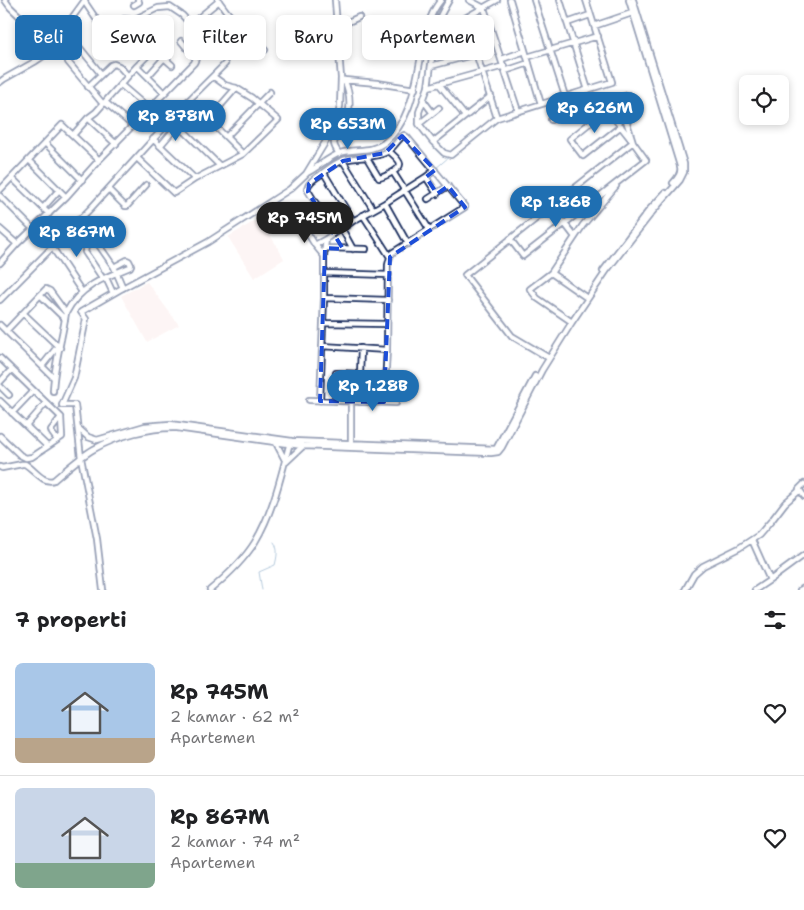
<!DOCTYPE html>
<html lang="id">
<meta charset="utf-8">
<style>
body{margin:0;font-family:"Shantell Sans",sans-serif;background:#f6f6f6;color:#202124;height:100vh;display:flex;flex-direction:column;font-size:19px;white-space:nowrap}
*{box-sizing:border-box;margin:0}
p{font-size:16px;color:#757577}
.icon{flex:none;width:28px;height:28px;fill:none;stroke:currentColor;stroke-width:2;stroke-linecap:round;stroke-linejoin:round}
.map{position:relative;height:590px;overflow:hidden}
.details{display:flex;flex-direction:column;background:#fff;flex:1}
.details>*{flex:none}
.guide{position:absolute;left:15px;top:15px;width:500px;height:45px;display:flex;gap:10px}
.fabs{position:absolute;left:739px;top:75px;display:grid;gap:10px}
.fabs a{display:grid;place-items:center;width:50px;height:50px;border-radius:8px;background:#fff;box-shadow:0 2px 8px #0003;font-size:25px}
.price{position:absolute;translate:-50% -42px;padding:0 11px;border-radius:18px;background:#1f6fb2;color:#fff;font-size:16px;line-height:32px;filter:drop-shadow(0 1px 2px #0008)}
.price::after{content:'';position:absolute;left:50%;top:30px;width:15px;height:11px;margin-left:-8px;background:inherit;clip-path:polygon(0 0,100% 0,50% 100%)}
.price.selected{background:#222;color:#fff}
ul{padding:0;list-style:none}
li{display:flex;align-items:center;gap:15px;height:125px;padding:0 15px}
li+li{border-top:1px solid #e0e0e0}
li span{display:grid;place-items:center;flex:none;width:140px;height:100px;border-radius:8px;color:#555}
li>.icon{margin-inline-start:auto}
span .icon{width:60px;height:60px;fill:#fffc;stroke-width:1}
li b{font-size:21px}
h2{display:flex;justify-content:space-between;align-items:center;height:60px;padding:0 15px;font-size:21px}
.tag{padding:0 18px;border-radius:8px;background:#fff;box-shadow:0 2px 8px #0003;font-size:18px;line-height:45px}
.tag.selected{background:#1f6fb2;color:#fff}
.map>svg:first-child{display:block}
.built{fill:#fbe9e8}
.lines{fill:none;stroke-linecap:round;stroke-linejoin:round}
.stream{stroke:#5e8bb3;stroke-width:1}
.minor-casing{stroke:#1b2f5e;stroke-width:8}
.minor{stroke:#fff;stroke-width:4.5}
.marked{fill:none;stroke:#1d4ed8;stroke-width:4;stroke-dasharray:10 6;stroke-linejoin:round}
</style>
<div class="map">
<svg width="804" height="590" viewBox="0 0 804 590">
<rect width="100%" height="100%" fill="#fff"/>
<filter id="ink" filterUnits="userSpaceOnUse"><feTurbulence type="fractalNoise" baseFrequency=".02" numOctaves="2"/><feDisplacementMap in="SourceGraphic" scale="10" xChannelSelector="R" yChannelSelector="G"/><feConvolveMatrix kernelMatrix="1 2 1 2 8 2 1 2 1" color-interpolation-filters="sRGB"/></filter>
<g filter="url(#ink)">
<path class="built" d="M260 218 282 255 284 259 254 278 228 237Z
M147 282 179 325 147 342 121 296Z"/>
<g class="lines">
<path class="stream" d="M435 169 449 157
M262 590 259 572 275 565C277 557 279 549 274 542"/>
<g class="minor-casing">
<path id="minor" d="M5 0 10 7 35 31 45 55
M218 0C231 19 247 35 265 50
M469 0 484 8 518 111
M497 0 435 35 428 87 419 112V124L433 142 444 153 451 155 497 118 612 82 586 0
M510 0 541 104
M534 0 565 96
M560 0 588 90
M629 0 680 166C682 173 678 178 673 183
M84 1 105 32C113 32 118 25 124 19L133 20 158 8 170 7 182 15 206 41
M134 5 139 2 138 0
M465 19 497 118
M567 23 590 15
M191 24 219 1
M594 26 635 12
M337 27 359 17
M435 35C436 21 443 11 449 0
M434 42 470 32
M527 57 598 36
M502 59 525 51
M137 66 164 93
M431 66 476 54
M505 71 529 63
M101 74 80 48 69 57 68 62 103 104
M148 76 164 58
M344 80 377 83 415 89
M0 82 4 79 36 61 45 55 85 0
M439 84 465 116
M121 85 149 109
M88 87 111 65 114 64 119 66 128 76
M428 87 504 66
M189 100 243 154
M423 100 432 112
M105 102 133 126
M587 108 595 119
M88 118 116 144
M172 119 220 166
M208 120 236 88
M551 120 628 95
M419 124 439 108
M73 135 88 118 96 112 137 66 154 49 172 65
M226 137 270 92
M153 139 195 179
M433 142 491 96
M45 143 82 180
M160 146 178 125
M339 154C337 150 334 147 334 143 335 138 340 133 343 129 351 114 352 95 344 80
M137 158 174 193 195 179 243 154 278 120 252 98 236 88 225 85 214 77
M367 158 379 178C384 177 400 170 400 164 400 160 392 154 389 151
M29 160 66 197
M343 161 373 209
M393 172 429 229
M307 173C317 168 329 157 340 153 354 148 371 153 384 143 415 118 416 74 425 38 428 24 431 12 441 0
M324 173 353 221
M426 177 437 194
M12 178 49 214
M108 189 125 206H127L146 185
M0 190 62 125 99 160
M0 196 33 229
M428 199 448 186
M385 203 408 244
M552 207 575 237
M43 208 59 190
M363 215 390 257
M80 218 114 267 123 288
M0 229 17 244
M342 229 353 249
M307 232 315 245
M334 233 307 189C309 182 314 179 320 175 327 170 335 163 344 160 358 156 374 159 387 152 394 148 397 140 404 135L407 137 465 207 392 253 390 257 388 265 387 350 384 402
M510 239 523 256 646 160 633 142 619 98
M94 240 86 246 85 252 103 279
M52 247 82 292
M325 248 366 249
M324 256 315 245 326 239 334 233 342 229 353 221 385 203 426 177 435 170
M0 263 17 244 66 197 99 160 194 63 196 59 181 41
M603 271 650 209 665 193
M324 273 389 275
M551 273 583 225 616 186
M106 278 113 293
M40 295 65 319
M324 298 388 300
M0 300 91 208 189 100 225 64
M23 313 60 348
M572 322 537 298 530 289 551 273 587 298
M323 323 387 324
M0 325 53 377
M6 331 46 289 50 291 66 313
M322 346 387 350
M0 358 61 417 62 437 32 457 26 458 20 455 0 436
M549 358 512 336 465 275 633 142 607 109 570 139 583 156 621 126
M42 366 58 346
M336 373 360 374
M0 382 11 370
M0 386 9 395
M53 391C54 365 62 339 66 313 79 287 105 277 130 267L131 265 129 261 127 260 114 267
M309 400 396 403
M0 401 47 446
M320 401 324 298V256L326 239
M345 401 347 374
M359 402 361 348
M12 413 33 391
M26 426 46 403
M78 428 88 437 97 440 145 426 170 424 292 441 496 449 535 376
M57 440 52 433 51 430 61 417
M276 443 286 462 303 446
M351 445V402
M0 467 2 468 22 464H25C35 470 43 484 54 480 67 469 80 457 94 449 117 436 151 427 177 428L303 446 491 453 498 452 502 447 542 370 572 322 607 270 653 211 680 180 684 172V164L633 0
M804 484 799 489 804 496
M752 540 770 580 804 555
M103 590 97 539 81 458 75 405H62L74 378 86 319 81 312 119 290 208 242 290 189 306 174 326 141 338 116 340 106 341 78 335 0
M210 590C227 576 244 560 255 542 273 512 281 476 290 442
M685 590 694 574 703 566 739 548 759 535 772 520 785 503 800 490
M755 590 770 580
M800 590 804 588"/>
</g>
<use href="#minor" class="minor"/>
</g>
</g>
<path d="M0 0H804V590H0ZM402 136 435 170 426 177 437 194 448 186 465 207 390 257 384 402 320 401 325 248 343 249 308 192 309 184 343 161 385 153Z" fill="#fff" fill-opacity=".55" fill-rule="evenodd"/>
<path class="marked" d="M402 136 435 170 426 177 437 194 448 186 465 207 390 257 384 402 320 401 325 248 343 249 308 192 309 184 343 161 385 153Z"/>
</svg>
<div class="fabs">
<a><svg class="icon" aria-label="locate" viewBox="0 0 24 24"><circle cx="12" cy="12" r="6"/><path d="M12 2v4M12 18v4M2 12h4M18 12h4"/></svg></a>
</div>
<b class="price" style="left:595px;top:134px">Rp 626M</b>
<b class="price" style="left:176px;top:142px">Rp 878M</b>
<b class="price" style="left:348px;top:150px">Rp 653M</b>
<b class="price" style="left:556px;top:228px">Rp 1.86B</b>
<b class="price selected" style="left:305px;top:244px">Rp 745M</b>
<b class="price" style="left:77px;top:258px">Rp 867M</b>
<b class="price" style="left:373px;top:412px">Rp 1.28B</b>
<div class="guide">
<a class="tag selected">Beli</a>
<a class="tag">Sewa</a>
<a class="tag">Filter</a>
<a class="tag">Baru</a>
<a class="tag">Apartemen</a>
</div>
</div>
<section class="details">
<h2>7 properti<svg class="icon" aria-label="filters" viewBox="0 0 24 24"><path d="M4 7h16M4 17h16"/><circle cx="9" cy="7" r="2"/><circle cx="15" cy="17" r="2"/></svg></h2>
<ul>
<li><span style="background:linear-gradient(#a9c7e8 75%,#b9a48a 0)"><svg class="icon" aria-label="home" viewBox="0 0 24 24"><path d="M3 11l9-7 9 7M6 9v11h12V9"/></svg></span><div><b>Rp 745M</b><p>2 kamar · 62 m²</p><p>Apartemen</p></div><svg class="icon" aria-label="heart" viewBox="0 0 24 24"><path d="M12 20l-8-8c-3-5 5-10 8-4 3-6 11-1 8 4z"/></svg></li>
<li><span style="background:linear-gradient(#c9d6e8 75%,#7fa58c 0)"><svg class="icon" aria-label="home" viewBox="0 0 24 24"><path d="M3 11l9-7 9 7M6 9v11h12V9"/></svg></span><div><b>Rp 867M</b><p>2 kamar · 74 m²</p><p>Apartemen</p></div><svg class="icon" aria-label="heart" viewBox="0 0 24 24"><path d="M12 20l-8-8c-3-5 5-10 8-4 3-6 11-1 8 4z"/></svg></li>
</ul>
</section>
